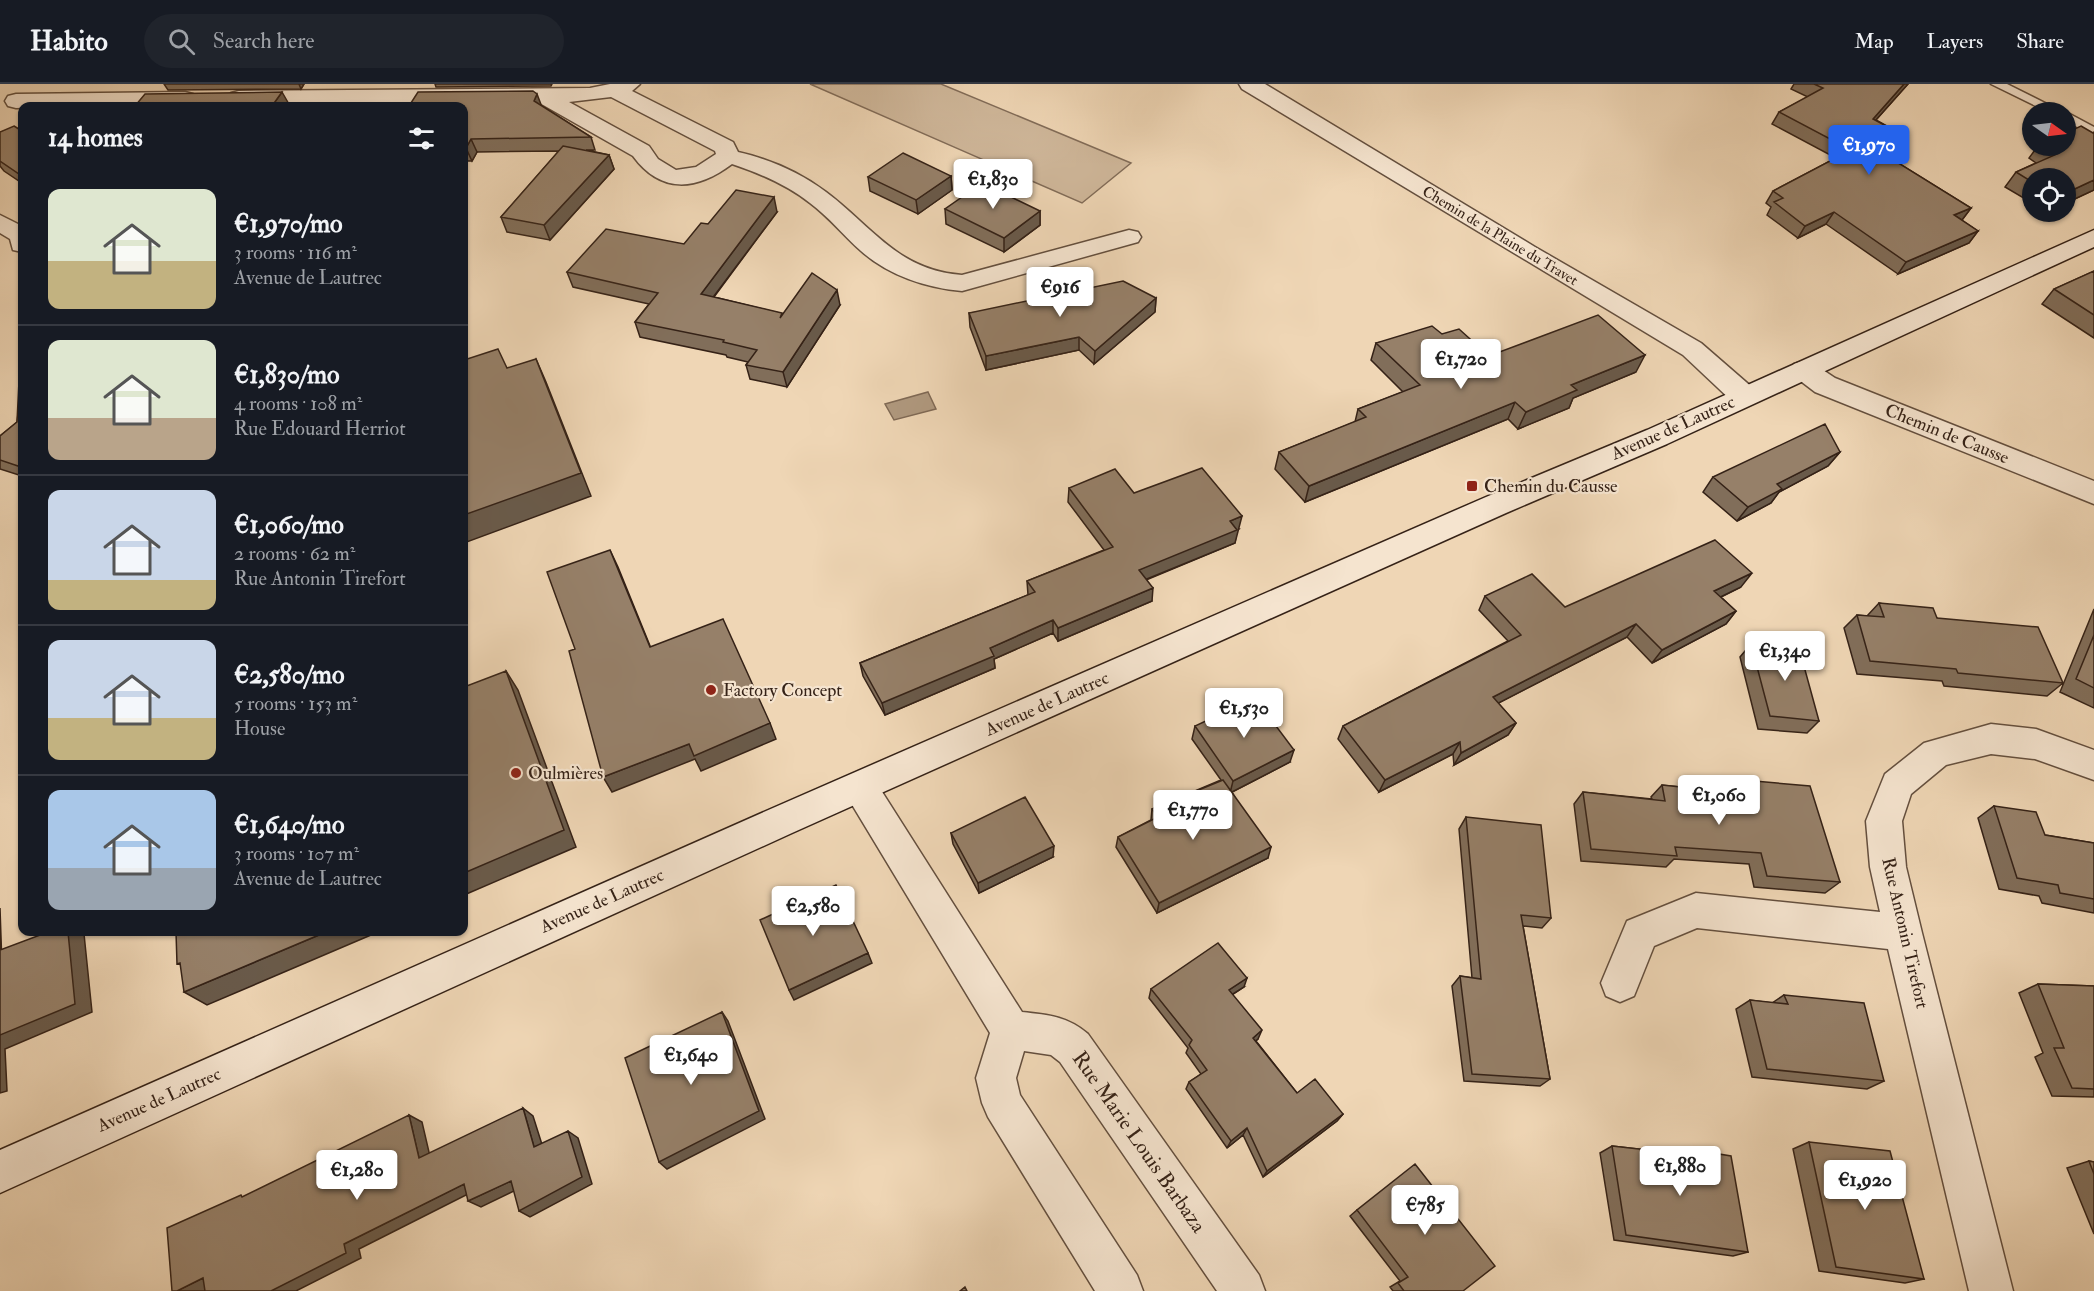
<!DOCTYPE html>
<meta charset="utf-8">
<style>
body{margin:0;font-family:"IM FELL Double Pica",serif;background:#20242c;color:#f1f3f6;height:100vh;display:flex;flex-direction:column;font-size:22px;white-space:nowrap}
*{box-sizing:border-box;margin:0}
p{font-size:20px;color:#9ea1a6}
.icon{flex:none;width:33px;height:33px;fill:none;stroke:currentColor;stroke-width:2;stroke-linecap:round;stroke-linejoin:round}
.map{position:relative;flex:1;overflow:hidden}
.sheet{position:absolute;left:18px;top:18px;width:450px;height:834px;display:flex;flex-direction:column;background:#171b24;border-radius:12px;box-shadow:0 2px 4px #0004}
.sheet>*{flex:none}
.needle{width:39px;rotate:104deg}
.controls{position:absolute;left:2022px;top:18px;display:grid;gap:12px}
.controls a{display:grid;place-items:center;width:54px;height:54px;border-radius:50%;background:#171b24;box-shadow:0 2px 4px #0004;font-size:30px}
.price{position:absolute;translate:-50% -51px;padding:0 14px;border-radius:6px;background:#fff;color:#222;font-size:20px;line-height:39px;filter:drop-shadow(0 2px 3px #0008)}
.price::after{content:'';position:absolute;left:50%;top:36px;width:18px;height:14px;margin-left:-9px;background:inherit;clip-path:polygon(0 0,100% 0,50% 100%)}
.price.current{background:#2563eb;color:#fff}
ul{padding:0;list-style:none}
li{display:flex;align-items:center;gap:18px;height:150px;padding:0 30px}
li+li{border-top:2px solid #363941}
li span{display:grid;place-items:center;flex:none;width:168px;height:120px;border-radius:12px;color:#555}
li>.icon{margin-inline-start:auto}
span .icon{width:72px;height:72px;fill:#fffc;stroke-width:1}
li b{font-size:26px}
h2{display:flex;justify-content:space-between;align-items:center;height:72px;padding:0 30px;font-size:26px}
header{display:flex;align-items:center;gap:36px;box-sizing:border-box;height:84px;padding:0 30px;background:#171b24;border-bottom:2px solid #363941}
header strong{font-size:28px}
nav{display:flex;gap:33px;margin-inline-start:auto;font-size:21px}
.search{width:420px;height:54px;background:#20242c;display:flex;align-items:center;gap:15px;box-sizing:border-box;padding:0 21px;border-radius:33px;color:#9ea1a6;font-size:22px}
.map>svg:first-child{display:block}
.green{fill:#cfb79a;stroke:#826c58;stroke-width:1.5}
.water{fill:#b0997f;stroke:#7f6955;stroke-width:1.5}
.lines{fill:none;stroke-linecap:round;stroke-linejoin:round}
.service-casing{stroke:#644f3e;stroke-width:3}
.minor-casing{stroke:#644f3e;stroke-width:3}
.secondary-casing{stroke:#352217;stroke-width:3}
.service{fill:#f5e4cf;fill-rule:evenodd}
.minor{fill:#f5e4cf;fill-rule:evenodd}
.secondary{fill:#f5e4cf;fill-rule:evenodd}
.wall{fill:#816e5a;stroke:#352217;stroke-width:1.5}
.shaded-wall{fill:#695a4a;stroke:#352217;stroke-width:1.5}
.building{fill:#968069;stroke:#352217;stroke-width:1.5}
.poi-dot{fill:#8f2418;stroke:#f5e4cf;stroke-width:2}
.labels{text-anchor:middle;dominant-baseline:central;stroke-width:4.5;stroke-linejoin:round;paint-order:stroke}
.far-street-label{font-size:15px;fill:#352217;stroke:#f5e4cf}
.street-label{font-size:18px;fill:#352217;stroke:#f5e4cf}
.poi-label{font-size:18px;fill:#352217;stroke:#f5e4cf;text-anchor:start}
.near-street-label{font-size:21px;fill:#352217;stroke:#f5e4cf}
</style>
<header>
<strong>Habito</strong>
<div class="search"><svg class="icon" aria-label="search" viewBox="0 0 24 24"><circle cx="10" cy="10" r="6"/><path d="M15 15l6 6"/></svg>Search here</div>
<nav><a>Map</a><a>Layers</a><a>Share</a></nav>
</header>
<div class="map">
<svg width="2094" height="1207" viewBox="0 0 2094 1207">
<rect width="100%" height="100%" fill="#efd6b5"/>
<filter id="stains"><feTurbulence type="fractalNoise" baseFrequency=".00333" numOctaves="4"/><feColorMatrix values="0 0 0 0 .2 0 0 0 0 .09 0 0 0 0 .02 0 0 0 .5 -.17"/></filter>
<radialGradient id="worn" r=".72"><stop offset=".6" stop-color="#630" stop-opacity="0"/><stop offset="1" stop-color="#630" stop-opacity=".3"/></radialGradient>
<path class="green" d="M810 0H941L1131 79 1082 119Z"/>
<path class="water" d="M928 308 936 325 894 336 885 320Z"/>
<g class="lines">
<g class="service-casing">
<path id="service" d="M1991 0H2007L2063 28H2048Z
M2066 28 2094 43V52L2066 37Z"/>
</g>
<g class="minor-casing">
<path id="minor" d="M610 0H640L632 7 733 58 738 68C769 75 801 89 826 108 873 143 897 186 962 191L1129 146 1138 148 1141 153 1138 158 962 207C926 204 888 191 861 167 843 151 829 133 810 119 787 101 759 89 732 80 696 107 661 110 633 72L538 18 239 21 231 19 228 14 231 9 239 7 590 4ZM611 13 715 67 716 70 696 83 676 86 658 75 649 62 569 18Z
M1239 0H1265L1535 163 1701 259 1754 305 1758 312 1754 319 1744 321 1734 319 1683 271 1242 5Z
M185 8 193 10 196 15 193 20 16 24 8 22 5 17 8 12 16 10Z
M0 131 22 142V168L13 166 10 155 0 149Z
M1804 277 1814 280 1835 294 2094 397V420L1815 308 1794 292 1791 286 1794 280Z
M1991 640 2036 645 2094 666V696L2035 675 1991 670 1946 681 1911 710 1902 737 1906 783 1922 849 2013 1207H1969L1888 865 1697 844 1654 862 1634 912 1620 918 1606 912 1601 899 1627 837 1696 809 1880 828 1870 783 1866 737 1885 690 1924 659Z
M860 688 872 692 1022 928C1048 931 1067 932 1088 950L1259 1191 1265 1207H1217L1060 978 1051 971 1024 967 1016 994 1020 1011 1137 1191 1143 1207H1095L988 1033 982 1019 976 994 990 949 848 714 843 703 848 692Z"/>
</g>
<g class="secondary-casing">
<path id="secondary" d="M2094 146V163L1667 360 1506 429 792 749 0 1109V1066L766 727 1486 413 1647 346Z"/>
</g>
<use href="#service" class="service"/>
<use href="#minor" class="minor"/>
<use href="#secondary" class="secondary"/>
</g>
<path class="wall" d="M164 0H304L301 5 168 6Z
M435 0H552L551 2 436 3Z
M1794 0H1908L1876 36 1905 52 1898 64 1885 71 1971 124 1962 136 1978 147 1969 159 1898 190 1826 140 1798 154 1767 131 1771 123 1766 119 1773 107 1836 74 1772 40 1779 28 1808 13 1791 5Z
M464 22H542L591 53 595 66H586L609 71 614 85 550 156 507 148 501 133 559 67 477 68 472 77H464Z
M22 47V99L4 87 0 82V48Z
M2038 62H2066L2094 106 2066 119V94H2032V119L2005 103 2016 88 2036 79 2029 74Z
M951 92 952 106 918 130 870 107 868 93Z
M945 125 1040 127V141L1004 168 946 140Z
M777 128 714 213 783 230 840 221 787 303 750 295 746 281 748 278 727 273 726 271 640 253 635 238 649 220 573 203 567 188 684 160 708 140Z
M2094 187V254L2042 220 2054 205Z
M1156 214 1155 228 1094 280 1079 266 986 286 970 243 969 229Z
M1442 250 1489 272 1636 288 1573 314 1569 324 1518 345 1508 335 1305 418 1275 385 1279 368 1355 338 1358 325 1403 308 1371 276 1376 259Z
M22 296V392L0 385V352L17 338Z
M1840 368 1828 382 1779 408 1771 419 1737 437 1703 408 1713 393Z
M1069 404 1134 409 1239 445 1237 446 1235 459 1146 496 1152 517 1058 557 1053 549 994 575 995 584 885 631 863 592 860 579 1028 511 1027 497 1104 466 1068 418Z
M1741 503 1721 513 1736 527 1726 540 1652 579 1627 553 1498 619 1516 639 1508 651 1454 681 1453 670 1379 708 1338 655 1343 642 1508 557 1479 526 1485 512 1565 523Z
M1879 519 1937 534 2063 599 2047 612 1944 602 1942 597 1857 590 1844 544 1857 531 1867 532Z
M2094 525V624L2060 608Z
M1751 560 1819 637 1807 649 1758 645 1740 573Z
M1195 642 1290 678 1232 708 1268 774 1157 829 1116 763 1118 753 1151 736 1152 725 1221 696 1192 655Z
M1743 696 1840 798 1825 809 1754 803 1749 780 1674 775 1666 783 1581 777 1574 720 1583 708 1652 715 1651 713 1662 701 1731 708Z
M1994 722 2045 751 2094 759V829L2042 819 2039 812 1999 805 1978 734Z
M1466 733 1551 834 1542 844 1523 842 1550 995 1540 1002 1464 997 1452 902 1460 892 1472 894 1459 745Z
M951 749 1053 773 979 809 953 760Z
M2038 900 2094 902V1013L2052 1012 2035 973 2043 969 2019 909Z
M1244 903 1232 911 1258 955 1256 957 1297 1009 1343 1030 1337 1037 1263 1093 1243 1051 1227 1064 1186 1005 1189 998 1201 990 1186 969 1188 964 1149 914 1151 905Z
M1784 911 1884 997 1867 1005 1752 993 1736 925 1750 916 1772 919Z
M1809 1058 1924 1195 1905 1199 1819 1187 1793 1065Z
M1612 1062 1673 1069 1682 1064 1748 1168 1733 1172 1614 1156 1600 1069Z
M2089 1077 2094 1078V1150L2067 1084Z
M1357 1126 1463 1207H1393L1390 1203 1400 1197 1350 1132Z"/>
<path class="shaded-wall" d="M299 0H304L301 5Z
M1904 0H1908L1866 47 1873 35Z
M282 8 290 22H272Z
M537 10 542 23 534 17Z
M1905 52 1898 64 1871 79 1879 67Z
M471 55 477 68 472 77 466 64Z
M609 71 614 85 550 156 544 141Z
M951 92 952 106 918 130 916 116Z
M2094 96V106L2066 119V109Z
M774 113 777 128 705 224 701 210Z
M1971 124 1962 136 1954 131Z
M1040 127V141L1004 168V154Z
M1834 128 1826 140 1798 154 1805 142Z
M1978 147 1969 159 1898 190 1906 178Z
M837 206 840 221 787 303 783 288Z
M1156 214 1155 228 1094 280 1095 267Z
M1079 253V266L986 286V272Z
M1645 271 1636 288 1573 314 1569 324 1518 345 1526 328 1571 301Z
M536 275 546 298 591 412 464 459V431Z
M1515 318 1508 335 1305 418 1309 402Z
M1840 368 1828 382 1779 408 1771 419 1737 437 1748 423 1777 400Z
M1242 432 1235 459 1137 499 1139 486 1230 437Z
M610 466 618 483 657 579 650 563Z
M1752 489 1741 503 1704 521 1714 507Z
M1153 504 1152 517 1058 557V544Z
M1736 527 1726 540 1652 579 1662 566Z
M1053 536V549L994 575 995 584 885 631 882 619 990 564Z
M1636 540 1627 553 1485 626 1493 613Z
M506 587 518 606 576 763 464 811V789Z
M770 639 776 655 701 687 695 675 612 708 603 693 689 660Z
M1516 639 1508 651 1454 681 1461 669Z
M1460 658 1453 670 1379 708 1385 696Z
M1294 666 1290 678 1230 709 1233 697Z
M1054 762 1053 773 979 809 978 799Z
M1271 763 1268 774 1157 829 1159 819Z
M0 824 2 882 0 881Z
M68 848H80L84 850 92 928 5 965 7 1007 0 1009V951Z
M326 848H378L207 921 184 908Z
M868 869 872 879 794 916 789 906Z
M1247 894 1244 903 1225 915 1229 906Z
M722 928 728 937 765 1035 667 1085 659 1078Z
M1262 946 1258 955 1249 962 1253 954Z
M523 1024 533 1032 545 1070 534 1063Z
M1343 1030 1337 1037 1263 1093 1267 1087Z
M409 1031 422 1038 432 1081 419 1074Z
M1247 1044 1243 1051 1227 1064 1231 1057Z
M568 1047 578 1054 592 1100 530 1133 519 1127Z
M511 1097 522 1103 481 1123 468 1117Z
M464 1100 476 1106 359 1165 361 1174 296 1207H271L344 1160Z
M203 1194 222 1198 204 1207H177Z"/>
<path class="building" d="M1814 0H1904L1873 35 1905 52 1879 67 1971 124 1954 131 1978 147 1906 178 1834 128 1805 142 1774 118 1783 114 1773 107 1851 66 1779 28 1823 4Z
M533 7 537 10 534 17 591 53 471 55 466 64H464V22H409L418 8Z
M282 8 272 22H135L145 10Z
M14 42 22 47V92L0 77V48Z
M2081 42 2093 49 2094 48V96L2066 109V94H2032V98L2016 88 2057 70 2043 62H2066V49Z
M563 62 609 71 544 141 501 133Z
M903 69 951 92 916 116 868 93Z
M982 99 1040 127 1004 154 945 125Z
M736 106 774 113 701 210 782 229 780 234 812 189 837 206 783 288 746 281 757 266 723 258 724 256 635 238 658 209 567 188 606 145 684 160 701 139 708 140Z
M2094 187V231L2054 205Z
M1123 197 1156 214 1095 267 1079 253 986 272 969 229Z
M1598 231 1645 271 1571 301 1577 306 1526 328 1515 318 1309 402 1279 368 1366 333 1358 325 1420 301 1376 259 1432 242 1442 250 1459 245 1489 272Z
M498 265 507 284 536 275 581 389 464 431V276Z
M22 296V381L21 383 0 376V352L17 338 19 297Z
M1825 340 1840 368 1777 400 1782 405 1748 423 1713 393Z
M1202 384 1242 432 1230 437 1237 446 1139 486 1153 504 1058 544 1053 536 990 564 994 572 882 619 860 579 1035 508 1027 497 1113 463 1069 404 1115 385 1134 409Z
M1715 456 1752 489 1714 507 1736 527 1662 566 1636 540 1493 613 1516 639 1461 669 1460 658 1385 696 1343 642 1521 551 1485 512 1532 490 1565 523Z
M610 466 650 563 723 535 770 639 694 672 689 660 603 693 569 567 575 565 547 488Z
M1879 519 1933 524 1937 534 2038 543 2063 599 1958 589 1956 585 1870 577 1857 531 1884 533Z
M2094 551V604L2076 595Z
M1751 560 1799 564 1819 637 1770 632Z
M506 587 564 746 464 789V603Z
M1255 614 1294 666 1233 697 1195 642Z
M1223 696 1271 763 1159 819 1118 753 1158 733 1152 725Z
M1743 696 1810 702 1840 798 1767 792 1761 769 1675 763 1677 772 1591 765 1583 708 1665 717 1662 701 1746 710Z
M1025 713 1054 762 978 799 951 749Z
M1994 722 2036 728 2045 751 2094 759V815L2060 809 2058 801 2017 794Z
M1466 733 1541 741 1551 834 1521 831 1550 995 1472 990 1460 892 1481 895Z
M836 801 868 869 789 906 760 836Z
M48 848H68L75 920 0 951V866Z
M176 848H326L184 908 180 879 177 880Z
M1218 859 1247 894 1229 906 1262 946 1253 954 1297 1009 1315 995 1343 1030 1267 1087 1247 1044 1231 1057 1189 998 1207 986 1189 961 1192 956 1151 905Z
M2038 900 2094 902V1005L2072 1004 2054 964H2064Z
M1784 911 1864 919 1884 997 1767 985 1750 916 1788 920Z
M722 928 759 1027 659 1078 625 974Z
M523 1024 534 1063 568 1047 582 1093 519 1127 511 1097 468 1117 464 1100 344 1160 346 1169 271 1207H205L203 1194 177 1207H172L167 1144 241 1111 242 1113 409 1031 419 1074Z
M1809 1058 1890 1067 1924 1195 1836 1183Z
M1612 1062 1683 1070 1682 1064 1731 1072 1748 1168 1626 1151Z
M2089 1077 2094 1078V1090Z
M1415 1080 1495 1182 1463 1207H1404L1398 1199 1408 1193 1357 1126Z
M965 1203 967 1207H960Z"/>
<g class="poi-dot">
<rect x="1466" y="396" width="12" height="12" rx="3"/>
<circle cx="711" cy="606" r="6"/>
<circle cx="516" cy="689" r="6"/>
</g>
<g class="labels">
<g class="far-street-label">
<text transform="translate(1500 152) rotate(31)">Chemin de la Plaine du Travet</text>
</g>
<g class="street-label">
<text transform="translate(1673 344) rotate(-24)">Avenue de Lautrec</text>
<text transform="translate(1947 350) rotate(22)">Chemin de Causse</text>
<text transform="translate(1047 620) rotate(-24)">Avenue de Lautrec</text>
<text transform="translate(602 817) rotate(-24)">Avenue de Lautrec</text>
<text transform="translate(1905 849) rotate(77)">Rue Antonin Tirefort</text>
<text transform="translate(159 1016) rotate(-24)">Avenue de Lautrec</text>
</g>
<g class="poi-label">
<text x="1484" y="402">Chemin du Causse</text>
<text x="723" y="606">Factory Concept</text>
<text x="528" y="689">Oulmières</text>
</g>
<g class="near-street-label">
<text transform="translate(1139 1058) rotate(55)">Rue Marie Louis Barbaza</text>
</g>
</g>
<rect width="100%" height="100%" filter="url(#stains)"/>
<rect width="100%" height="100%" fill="url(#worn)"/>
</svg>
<div class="controls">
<a><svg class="needle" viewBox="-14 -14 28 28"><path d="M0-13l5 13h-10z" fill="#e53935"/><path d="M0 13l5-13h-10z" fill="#9ea1a6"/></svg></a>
<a><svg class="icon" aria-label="locate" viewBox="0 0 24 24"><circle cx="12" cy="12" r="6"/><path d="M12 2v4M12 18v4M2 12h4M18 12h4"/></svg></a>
</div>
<b class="price current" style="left:1869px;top:92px">€1,970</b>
<b class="price" style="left:993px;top:126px">€1,830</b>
<b class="price" style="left:1060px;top:234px">€916</b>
<b class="price" style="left:1461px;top:306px">€1,720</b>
<b class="price" style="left:1785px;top:598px">€1,340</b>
<b class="price" style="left:1244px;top:655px">€1,530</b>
<b class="price" style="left:1719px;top:742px">€1,060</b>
<b class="price" style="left:1193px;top:757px">€1,770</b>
<b class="price" style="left:813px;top:853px">€2,580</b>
<b class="price" style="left:691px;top:1002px">€1,640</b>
<b class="price" style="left:1680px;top:1113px">€1,880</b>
<b class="price" style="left:357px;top:1117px">€1,280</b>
<b class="price" style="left:1865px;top:1127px">€1,920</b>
<b class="price" style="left:1425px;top:1152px">€785</b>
<section class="sheet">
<h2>14 homes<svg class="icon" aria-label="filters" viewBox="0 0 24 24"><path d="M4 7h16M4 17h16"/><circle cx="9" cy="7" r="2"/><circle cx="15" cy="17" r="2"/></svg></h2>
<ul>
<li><span style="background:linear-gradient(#dfe7d0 60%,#c2b280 0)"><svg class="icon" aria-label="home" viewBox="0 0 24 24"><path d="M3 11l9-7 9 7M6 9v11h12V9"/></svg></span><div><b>€1,970/mo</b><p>3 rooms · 116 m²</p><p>Avenue de Lautrec</p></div></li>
<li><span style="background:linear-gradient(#dfe7d0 65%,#b9a48a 0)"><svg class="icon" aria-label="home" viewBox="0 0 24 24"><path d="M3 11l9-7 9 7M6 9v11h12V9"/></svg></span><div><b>€1,830/mo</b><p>4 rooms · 108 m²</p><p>Rue Edouard Herriot</p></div></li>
<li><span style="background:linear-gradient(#c9d6e8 75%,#c2b280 0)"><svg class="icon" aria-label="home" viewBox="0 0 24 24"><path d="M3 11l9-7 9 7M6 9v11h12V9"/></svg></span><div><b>€1,060/mo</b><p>2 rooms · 62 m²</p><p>Rue Antonin Tirefort</p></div></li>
<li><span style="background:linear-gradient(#c9d6e8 65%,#c2b280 0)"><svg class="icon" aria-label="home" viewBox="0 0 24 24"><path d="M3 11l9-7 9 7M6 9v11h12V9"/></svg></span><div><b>€2,580/mo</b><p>5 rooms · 153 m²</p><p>House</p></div></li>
<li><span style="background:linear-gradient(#a9c7e8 65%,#9aa5b1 0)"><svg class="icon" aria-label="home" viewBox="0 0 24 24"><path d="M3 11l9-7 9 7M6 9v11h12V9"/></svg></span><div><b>€1,640/mo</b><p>3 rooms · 107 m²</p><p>Avenue de Lautrec</p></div></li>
</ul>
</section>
</div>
